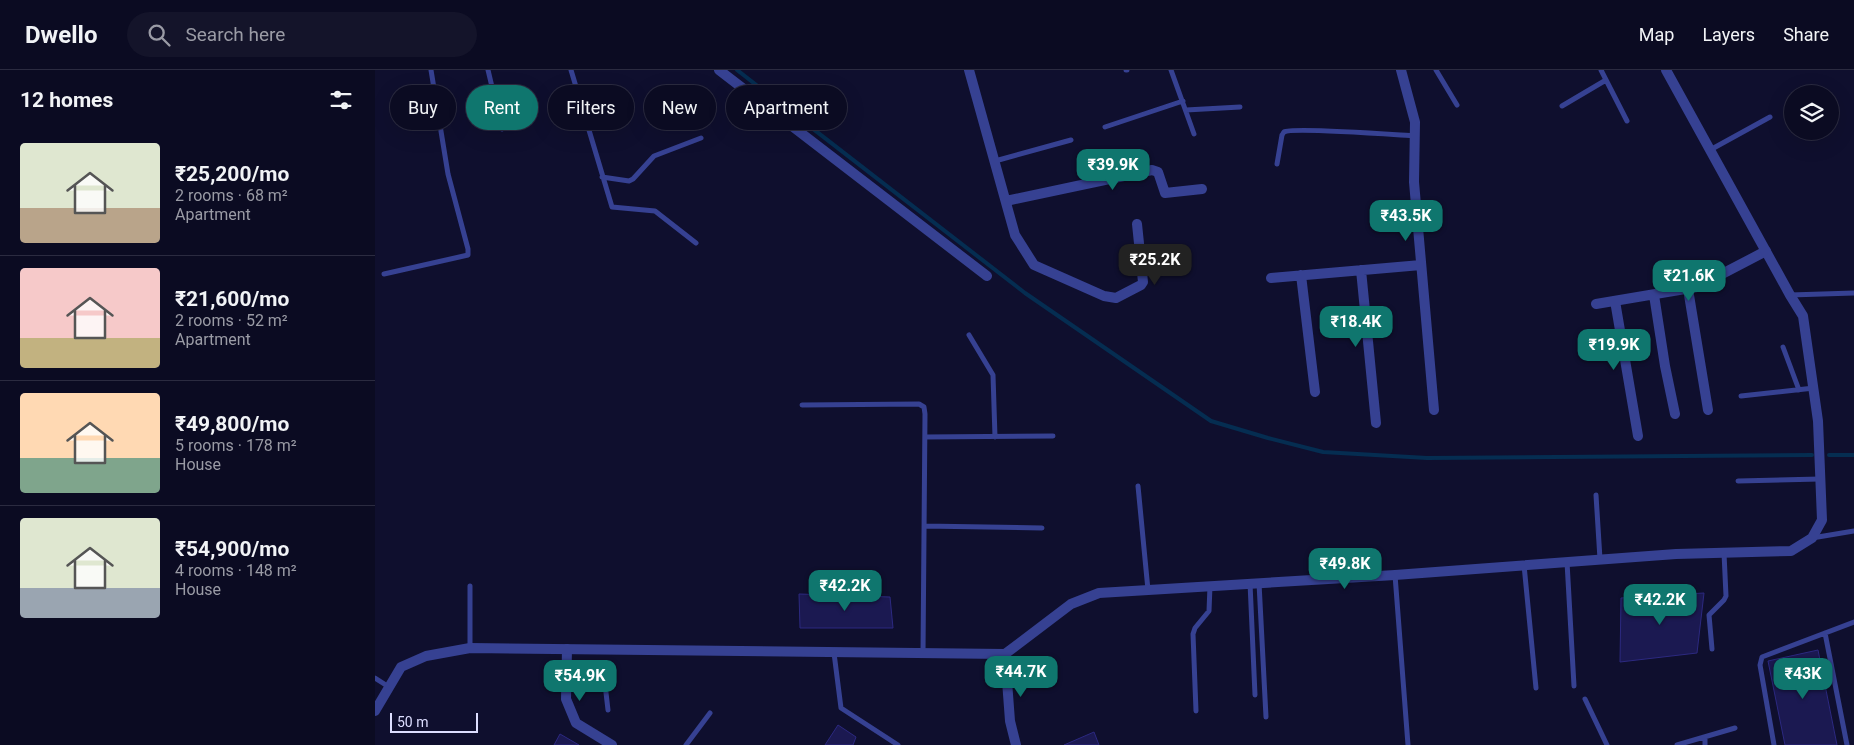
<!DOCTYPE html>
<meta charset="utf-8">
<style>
body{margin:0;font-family:Roboto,sans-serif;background:#14142a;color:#f1f3f6;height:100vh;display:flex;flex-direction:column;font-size:19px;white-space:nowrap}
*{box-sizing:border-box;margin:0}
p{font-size:16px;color:#9a9ba5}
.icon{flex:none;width:28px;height:28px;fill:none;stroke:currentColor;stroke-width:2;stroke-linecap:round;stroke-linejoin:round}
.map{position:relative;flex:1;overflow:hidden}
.side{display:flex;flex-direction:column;background:#0b0b22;width:375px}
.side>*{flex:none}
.hud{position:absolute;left:15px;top:15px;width:475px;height:45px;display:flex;gap:10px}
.buttons{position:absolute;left:1409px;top:15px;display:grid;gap:10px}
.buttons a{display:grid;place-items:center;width:55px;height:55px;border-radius:50%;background:#0b0b22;box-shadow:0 5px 20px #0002,0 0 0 1px #2b2b40;font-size:25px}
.scale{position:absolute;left:15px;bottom:12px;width:88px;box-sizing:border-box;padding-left:5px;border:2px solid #dddeff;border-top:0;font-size:14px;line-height:18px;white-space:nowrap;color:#dddeff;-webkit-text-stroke:4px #0f0f2e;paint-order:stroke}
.price{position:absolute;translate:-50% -42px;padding:0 11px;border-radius:10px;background:#0f766e;color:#fff;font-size:16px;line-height:32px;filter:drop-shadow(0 1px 2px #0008)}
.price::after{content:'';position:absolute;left:50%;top:30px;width:15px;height:11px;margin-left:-8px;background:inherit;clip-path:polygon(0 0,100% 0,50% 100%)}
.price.active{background:#222;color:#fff}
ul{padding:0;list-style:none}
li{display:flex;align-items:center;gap:15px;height:125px;padding:0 20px}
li+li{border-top:1px solid #2b2b40}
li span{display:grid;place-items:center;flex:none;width:140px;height:100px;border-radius:5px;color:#555}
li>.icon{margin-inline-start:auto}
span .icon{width:60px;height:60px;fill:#fffc;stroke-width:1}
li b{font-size:21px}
h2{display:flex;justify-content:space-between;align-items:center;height:60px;padding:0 20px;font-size:21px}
.pill{padding:0 18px;border-radius:22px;background:#0b0b22;box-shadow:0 5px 20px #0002,0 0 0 1px #2b2b40;font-size:18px;line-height:45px}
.pill.active{background:#0f766e;color:#fff}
header{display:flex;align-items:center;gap:30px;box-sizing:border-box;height:70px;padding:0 25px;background:#0b0b22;border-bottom:1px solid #2b2b40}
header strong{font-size:24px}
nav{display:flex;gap:28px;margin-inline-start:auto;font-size:18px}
.search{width:350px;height:45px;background:#14142a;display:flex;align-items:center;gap:12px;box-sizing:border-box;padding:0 18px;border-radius:28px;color:#9a9ba5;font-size:19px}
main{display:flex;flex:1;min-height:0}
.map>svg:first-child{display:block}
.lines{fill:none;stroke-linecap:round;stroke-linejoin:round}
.stream{stroke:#052d51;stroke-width:4}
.building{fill:#1b1951;stroke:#2c2980}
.service{stroke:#364192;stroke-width:5}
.minor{stroke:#364192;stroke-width:10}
.tertiary{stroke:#364192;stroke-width:10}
</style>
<header>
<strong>Dwello</strong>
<div class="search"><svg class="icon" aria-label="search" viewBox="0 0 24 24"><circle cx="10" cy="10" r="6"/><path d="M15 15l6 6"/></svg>Search here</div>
<nav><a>Map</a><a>Layers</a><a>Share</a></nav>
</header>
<main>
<section class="side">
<h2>12 homes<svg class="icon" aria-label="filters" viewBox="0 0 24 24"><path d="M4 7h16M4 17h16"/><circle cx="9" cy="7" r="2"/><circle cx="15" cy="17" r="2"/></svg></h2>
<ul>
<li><span style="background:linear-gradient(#dfe7d0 65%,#b9a48a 0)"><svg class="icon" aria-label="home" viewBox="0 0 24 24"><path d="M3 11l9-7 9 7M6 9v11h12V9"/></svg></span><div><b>₹25,200/mo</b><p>2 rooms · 68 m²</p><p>Apartment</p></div></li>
<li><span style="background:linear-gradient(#f6c9c9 70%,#c2b280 0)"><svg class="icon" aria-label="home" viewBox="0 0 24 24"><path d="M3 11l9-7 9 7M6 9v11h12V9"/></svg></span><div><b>₹21,600/mo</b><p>2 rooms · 52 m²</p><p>Apartment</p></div></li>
<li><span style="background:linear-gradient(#ffd9b3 65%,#7fa58c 0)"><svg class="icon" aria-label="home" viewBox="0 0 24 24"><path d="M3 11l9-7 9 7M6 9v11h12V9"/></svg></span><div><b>₹49,800/mo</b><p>5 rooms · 178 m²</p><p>House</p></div></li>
<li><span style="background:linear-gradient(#dfe7d0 70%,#9aa5b1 0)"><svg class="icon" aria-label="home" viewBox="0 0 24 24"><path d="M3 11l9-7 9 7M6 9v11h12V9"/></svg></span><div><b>₹54,900/mo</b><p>4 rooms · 148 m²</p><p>House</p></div></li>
</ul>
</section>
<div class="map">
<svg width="1479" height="675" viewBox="0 0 1479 675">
<rect width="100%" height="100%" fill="#0f0f2e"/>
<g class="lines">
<path class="stream" d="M362 0 650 223 836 351 893 368 948 382 1052 388 1437 385
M1454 385H1479"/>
</g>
<path class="building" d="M1329 523 1322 583 1245 592 1246 528Z
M424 524 515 527 518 558H425Z
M1443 580 1462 675H1410L1393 591Z
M463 655 481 667 478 675H450Z
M719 662 724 675H689Z
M185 664 204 675H179Z"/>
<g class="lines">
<path class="service" d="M113 0 127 59
M196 0 237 137 280 141 321 173
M751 0H752
M796 0 819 64
M1061 0 1082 35
M1226 0 1252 51
M1187 36 1231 10
M811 40 865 37
M730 57 808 31
M1335 80 1395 47
M620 91 696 70
M902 94 907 65C908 64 908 63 909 62 918 57 1022 65 1040 66
M227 107 254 111 258 109 279 86 326 68
M9 204 93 185V179L73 104 56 0
M1415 225 1479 223
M594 265 618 305 620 367
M1408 277 1424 320
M1366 326 1439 318
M427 335 544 334 549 337 550 344 548 584
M550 367 678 366
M1363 411 1445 409
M763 416 773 520
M1221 425 1225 489
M549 456 667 458
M1437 468 1479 461
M1192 492 1199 616
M1149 495 1161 618
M1020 505 1033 675
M875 513 880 625
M884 513 891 647
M1450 563 1472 675
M95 578V516
M1337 579 1334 545 1349 530 1351 526 1349 483
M459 583 466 638 523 675
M0 608 14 617
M192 612 230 614 233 640
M1210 629 1232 675
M821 641 818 564 820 558 834 541 835 516
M1330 667V675
M311 675 335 643
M1302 675 1360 658
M1399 675 1385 595 1387 587 1479 552"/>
<path class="minor" d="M344 0 612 206
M594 0 640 165 659 195 729 226 741 228 766 215 768 212 762 154
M1026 0 1040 52 1039 112 1059 340
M631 131 777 100 783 102 790 123 827 119
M986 200 1001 353
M926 205 940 322
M896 208 1046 195
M1313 219 1333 340
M1279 225 1290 296 1300 344
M1240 231 1263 366
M1221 234 1322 217 1391 181
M192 579 191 629 201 653 237 675"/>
<path class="tertiary" d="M630 584 635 651 641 675
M0 641 26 597 51 586 95 578 630 584 696 534 724 523 1020 505 1301 484 1416 481 1437 468 1447 450 1443 351 1428 246 1415 225 1291 0"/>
</g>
</svg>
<div class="buttons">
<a><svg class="icon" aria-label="layers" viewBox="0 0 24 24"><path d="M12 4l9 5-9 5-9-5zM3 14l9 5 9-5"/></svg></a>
</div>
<div class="scale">50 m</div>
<b class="price" style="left:738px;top:121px">₹39.9K</b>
<b class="price" style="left:1031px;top:172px">₹43.5K</b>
<b class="price active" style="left:780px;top:216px">₹25.2K</b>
<b class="price" style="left:1314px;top:232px">₹21.6K</b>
<b class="price" style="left:981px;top:278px">₹18.4K</b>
<b class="price" style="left:1239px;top:301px">₹19.9K</b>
<b class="price" style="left:970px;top:520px">₹49.8K</b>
<b class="price" style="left:470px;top:542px">₹42.2K</b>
<b class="price" style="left:1285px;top:556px">₹42.2K</b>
<b class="price" style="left:646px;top:628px">₹44.7K</b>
<b class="price" style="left:1428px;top:630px">₹43K</b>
<b class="price" style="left:205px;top:632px">₹54.9K</b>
<div class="hud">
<a class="pill">Buy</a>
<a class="pill active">Rent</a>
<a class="pill">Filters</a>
<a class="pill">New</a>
<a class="pill">Apartment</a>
</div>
</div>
</main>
